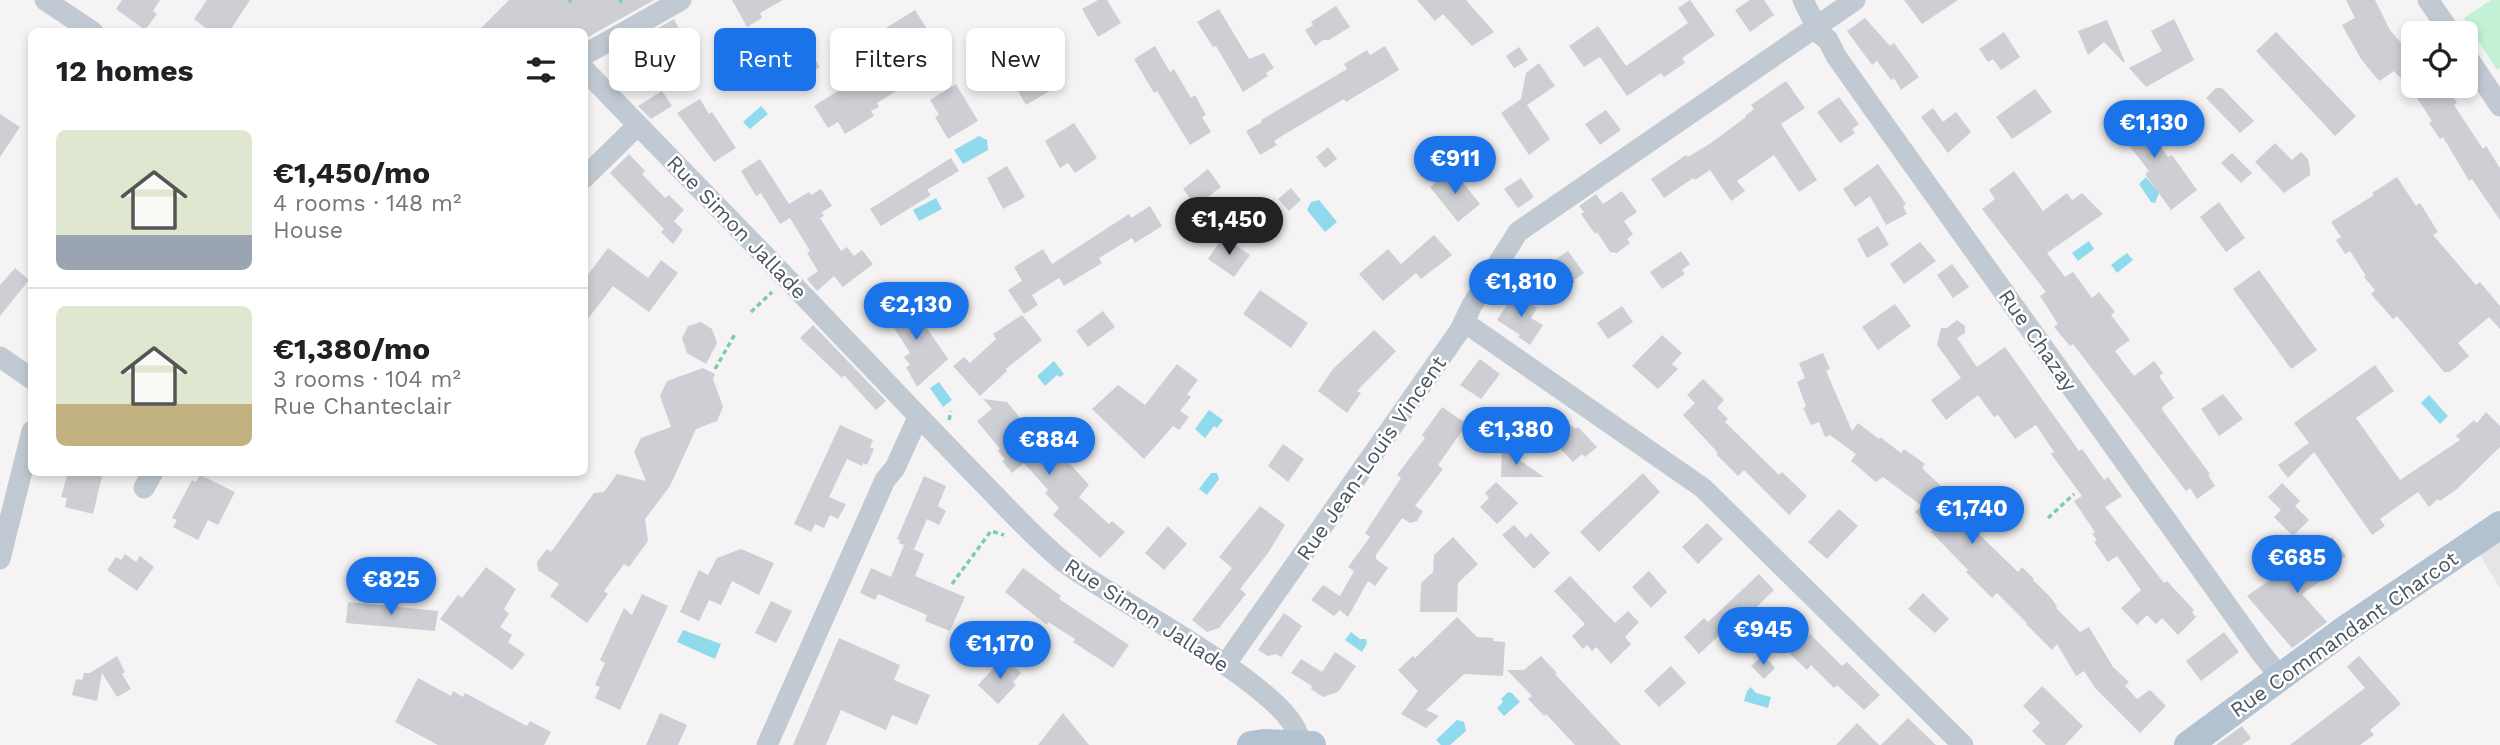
<!DOCTYPE html>
<meta charset="utf-8">
<style>
body{margin:0;font-family:"Work Sans",sans-serif;background:#f6f6f6;color:#202124;height:100vh;display:flex;flex-direction:column;font-size:26px;white-space:nowrap}
*{box-sizing:border-box;margin:0}
p{font-size:23px;color:#757577}
.icon{flex:none;width:38px;height:38px;fill:none;stroke:currentColor;stroke-width:2;stroke-linecap:round;stroke-linejoin:round}
.map{position:relative;flex:1;overflow:hidden}
.drawer{position:absolute;left:28px;top:28px;width:560px;height:448px;display:flex;flex-direction:column;background:#fff;border-radius:10px;box-shadow:0 4px 10px #0003}
.drawer>*{flex:none}
.hud{position:absolute;left:609px;top:28px;width:665px;height:63px;display:flex;gap:14px}
.tools{position:absolute;left:2401px;top:21px;display:grid;gap:14px}
.tools a{display:grid;place-items:center;width:77px;height:77px;border-radius:10px;background:#fff;box-shadow:0 4px 10px #0003;font-size:35px}
.price{position:absolute;translate:-50% -60px;padding:0 16px;border-radius:24px;background:#1a73e8;color:#fff;font-size:23px;line-height:46px;filter:drop-shadow(0 2px 4px #0008)}
.price::after{content:'';position:absolute;left:50%;top:42px;width:21px;height:16px;margin-left:-10px;background:inherit;clip-path:polygon(0 0,100% 0,50% 100%)}
.price.active{background:#222;color:#fff}
ul{padding:0;list-style:none}
li{display:flex;align-items:center;gap:21px;height:175px;padding:0 28px}
li+li{border-top:2px solid #e0e0e0}
li span{display:grid;place-items:center;flex:none;width:196px;height:140px;border-radius:10px;color:#555}
li>.icon{margin-inline-start:auto}
span .icon{width:84px;height:84px;fill:#fffc;stroke-width:1}
li b{font-size:30px}
h2{display:flex;justify-content:space-between;align-items:center;height:84px;padding:0 28px;font-size:30px}
.pill{padding:0 24px;border-radius:10px;background:#fff;box-shadow:0 4px 10px #0003;font-size:24px;line-height:63px}
.pill.active{background:#1a73e8;color:#fff}
.map>svg:first-child{display:block}
.education{fill:#e6e4e5}
.green{fill:#c3f1d5}
.water{fill:#90daee}
.building{fill:#cdcfd5}
.lines{fill:none;stroke-linecap:round;stroke-linejoin:round}
.path{stroke:#7ad0a6;stroke-width:3.5;stroke-dasharray:5 3.5;stroke-linecap:butt}
.minor{stroke:#c1cad2;stroke-width:21}
.major{stroke:#b3c2d1;stroke-width:28}
.labels{text-anchor:middle;dominant-baseline:central;stroke-width:5;stroke-linejoin:round;paint-order:stroke}
.street-label{font-size:21px;fill:#4a5661;stroke:#fff}
</style>
<div class="map">
<svg width="2500" height="745" viewBox="0 0 2500 745">
<rect width="100%" height="100%" fill="#f5f3f3"/>
<path class="education" d="M2500 540V588L2479 554Z"/>
<path class="green" d="M2491 0H2500V68L2497 70 2464 18Z"/>
<path class="water" d="M761 106 768 114 750 129 743 122Z
M979 136 987 140 988 150 963 164 954 150Z
M2146 177 2159 193 2155 203 2151 202 2139 184Z
M936 198 942 209 919 221 913 210Z
M1319 200 1337 222 1325 232 1307 210 1311 202Z
M2089 241 2094 249 2078 261 2072 253Z
M2127 253 2133 260 2117 273 2111 265Z
M1054 361 1064 374 1060 377 1057 375 1045 386 1037 376Z
M939 382 952 400 943 407 930 388Z
M2429 395 2448 416 2440 424 2421 403Z
M1209 410 1223 420 1217 428 1214 426 1205 438 1195 429Z
M1211 473H1217L1219 479 1207 495 1199 489Z
M683 630 721 644 715 659 677 642Z
M1351 632 1360 639H1366L1367 643 1362 652 1345 640Z
M1751 687 1756 693 1771 697 1768 708 1744 701 1747 691Z
M1508 692 1512 693 1520 702 1504 716 1497 708 1503 702 1501 699Z
M1457 720 1464 722 1466 731 1450 745H1441L1436 740Z"/>
<path class="building" d="M122 0H160L153 11 157 14 145 30 116 9Z
M207 0H250L229 32H211L194 19Z
M509 0H654L588 37 584 35V32H477Z
M732 0H783L760 13 762 18 747 27Z
M1098 0H1107L1121 23 1098 37 1082 9Z
M1417 0H1466L1494 32 1472 46 1443 14 1435 21Z
M1690 0 1715 35 1682 58 1685 63 1664 77 1661 73 1627 96 1600 57 1584 67 1569 46 1598 26 1626 66 1688 23 1678 8Z
M1750 0H1764L1774 15 1750 32 1735 10Z
M1904 0H1958L1922 24Z
M2346 0H2375L2390 30 2413 57V86H2441L2444 89 2447 87 2457 103 2454 105 2473 134 2483 149 2486 146 2500 168V220L2472 179 2469 181 2443 137 2440 139 2429 123 2432 121 2413 92 2394 71 2379 81 2361 59 2342 25 2355 18Z
M1336 6 1350 27 1329 40H1323L1315 46 1305 30 1313 25 1311 22Z
M1219 9 1249 59 1264 53 1274 68 1266 73 1268 76 1243 92 1216 46 1213 47 1197 22Z
M915 10 929 32 895 53 881 31Z
M1865 18 1890 46 1894 43 1919 77 1901 90 1894 78 1891 80 1877 61 1872 65 1847 31Z
M674 19 680 31 659 42 673 66 646 82 633 59 641 54 634 42Z
M2174 19 2194 60 2146 87 2129 68 2162 51 2151 31Z
M2107 20 2125 62 2124 63 2104 42 2088 55 2078 31Z
M797 32 820 67 801 79 770 73 774 45Z
M2004 32 2020 57 2001 70 1993 59 1988 62 1979 49Z
M2276 32 2356 116 2335 136 2256 51Z
M1155 46 1170 72 1174 69 1191 98 1195 95 1206 115 1202 117 1211 132 1190 145 1157 91 1154 93 1134 59Z
M1385 46 1399 70 1346 102 1344 99 1285 134 1274 141 1277 145 1260 155 1246 131 1262 122 1261 120 1347 69 1344 64 1367 50 1370 55Z
M1519 47 1528 60 1514 68 1506 56Z
M1035 58 1038 62 1042 60 1058 86 1026 105 1008 74Z
M884 62 901 88 877 103 879 107 871 111 874 116 845 134 838 122 828 128 814 106Z
M1539 63 1555 86 1527 105 1550 139 1529 155 1501 113 1521 99 1526 73Z
M1786 81 1805 108 1781 124 1817 180 1799 192 1774 155 1737 181 1745 191 1731 201 1710 170 1695 180 1693 178 1664 198 1651 179 1686 155 1688 157 1711 143 1746 117 1745 116 1754 109 1751 105Z
M956 84 978 121 948 139 935 117 939 115 930 100Z
M2216 88H2222L2254 121 2240 133 2206 98Z
M2035 89 2052 112 2012 139 1996 117Z
M662 91 672 106 651 119 638 106Z
M1839 97 1859 124 1852 129 1855 133 1840 143 1817 112Z
M700 99 709 114 712 112 736 148 714 162 677 113Z
M1933 108 1943 122 1956 112 1971 132 1948 153 1921 117Z
M1606 110 1621 130 1600 145 1585 124Z
M2129 111H2135L2168 157 2172 155 2197 190 2171 210 2145 174 2149 171 2128 144 2111 141 2114 121Z
M0 114 20 127 0 157Z
M1074 123 1097 158 1075 173 1068 163 1060 168 1045 141Z
M2275 143 2292 160 2301 152 2308 159 2310 170V175L2284 193 2255 162Z
M1328 147 1337 159 1325 168 1316 157Z
M2232 153 2252 173 2241 183 2221 163Z
M629 154 645 171 642 174 665 198 669 195 684 210 674 221 683 230 673 244 661 232 664 229 610 173Z
M951 158 959 171 927 190 931 195 881 226 870 209Z
M760 159 789 204 809 192 811 195 821 189 832 206 822 212 824 216 820 218 841 251 847 247 854 256 862 250 873 264 843 287 834 276 817 291 807 279 818 271 807 253 810 251 790 218 780 224 761 193 756 196 741 171Z
M1878 164 1906 204 1903 206 1907 214 1886 225 1870 196 1855 207 1843 189Z
M1007 166 1025 197 1003 209 987 178Z
M1208 169 1221 187 1196 206 1183 189Z
M1452 169 1480 204 1458 222 1430 187Z
M2014 171 2043 211 2067 193 2072 200 2082 193 2103 214 2047 253 2065 277 2073 272 2092 298 2099 292 2115 312 2111 315 2130 340 2115 351 2134 376 2154 361 2163 373 2159 376 2174 398 2162 407 2163 411 2210 474 2208 475 2215 486 2197 499 2190 488 2186 491 2073 344 2070 346 2054 327 2058 324 2040 296 2046 292 1982 209 1995 199 1989 190Z
M2397 177 2416 206 2420 203 2438 232 2433 235 2476 285 2480 282 2500 306V329L2489 317 2458 343 2469 356 2450 372H2444L2397 316 2393 319 2371 294 2375 290 2364 277 2366 276 2350 251 2345 254 2336 240 2341 237 2331 222 2374 195 2372 193Z
M1521 178 1534 197 1518 208 1504 189Z
M1291 188 1301 200 1289 211 1278 199Z
M1622 191 1637 212 1624 221 1633 234 1627 239 1630 243 1617 253 1610 252 1597 232 1595 234 1581 214 1584 212 1579 206 1596 194 1603 204Z
M2219 202 2245 238 2226 252 2200 217Z
M1150 206 1162 226 1135 243 1132 238 1099 258 1102 263 1064 286 1059 278 1032 295 1038 305 1024 314 1008 290 1022 281 1014 267 1043 249 1052 264 1129 214 1131 218Z
M1878 226 1889 245 1867 258 1857 239Z
M1434 235 1452 255 1421 279 1416 273 1383 301 1359 274 1388 249 1401 264Z
M1223 237 1250 255 1234 277 1208 259Z
M1920 242 1936 261 1904 284 1890 264Z
M608 248 648 278 661 260 678 273 649 312 613 286 584 324V280Z
M1568 251 1584 273 1574 280 1575 282 1543 300 1536 290 1561 272 1553 261Z
M1681 251 1690 264 1682 270 1685 274 1662 289 1650 272Z
M1952 264 1969 287 1953 298 1937 275Z
M15 268 29 280 0 316V285Z
M2259 270 2317 350 2291 369 2233 289Z
M1260 290 1308 323 1291 348 1243 314Z
M1514 294 1537 308 1531 318 1543 325 1530 345 1518 337 1520 335 1497 320Z
M907 299 948 359 917 387 906 367 910 365 904 357 910 353 893 326 889 328 881 315Z
M1895 304 1911 326 1878 350 1862 327Z
M1622 306 1633 322 1608 339 1597 323Z
M1103 311 1115 327 1088 347 1076 331Z
M1022 315 1042 340 1006 369 1007 371 980 396 953 366 964 357 970 363 996 339 993 334Z
M1957 320 1965 326V333L1957 338 1977 367 2005 347 2079 451 2082 449 2104 480 2108 477 2122 496 2105 507 2164 583 2167 581 2194 610 2192 612 2196 617 2178 635 2162 618 2156 624 2147 615 2137 625 2121 608 2141 590 2117 556 2108 562 2094 542 2097 540 2092 534 2095 532 2074 501 2082 496 2051 454 2054 452 2036 425 2015 439 1998 415 1994 417 1978 395 1946 420 1931 400 1961 378 1937 345 1941 328H1947Z
M701 322 712 329 717 343 706 364 687 353 682 338 688 326Z
M813 325 886 401 876 410 844 375 842 378 800 338Z
M1374 330 1396 351 1357 391 1361 393 1347 413 1318 391 1333 369Z
M1662 335 1682 353 1672 364 1678 369 1658 389 1632 366Z
M1823 353 1830 369 1826 371 1852 431 1858 423 1879 439 1880 437 1901 453 1904 449 1925 464 1922 468 1948 493 1945 496 1976 526 1974 529 1992 547 2018 572 2022 567 2034 579 2033 580 2052 599 2057 607 2056 608 2080 632 2089 627 2113 667 2129 682 2125 686 2137 699 2150 690 2166 706 2140 733 2095 688 2084 671 2076 676 2057 644 2052 650 2026 624 2027 623 1997 593 1992 598 1966 572 1968 570 1931 532 1933 530 1915 512 1922 506 1883 477 1876 482 1851 461 1856 454 1830 435 1825 437 1819 422 1811 425 1803 408 1806 406 1797 382 1805 378 1799 363Z
M1480 359 1500 374 1481 399 1460 385Z
M1177 364 1198 380 1187 394 1191 397 1180 411 1189 417 1179 430 1173 426 1144 459 1092 409 1118 385 1145 405Z
M2375 365 2394 391 2356 418 2400 480 2460 440 2456 436 2474 420 2477 423 2486 412 2500 426V447L2457 489 2440 501 2438 499 2429 507 2418 492 2380 519 2385 526 2372 535 2314 452 2288 478 2278 465 2309 443 2294 423Z
M703 368 715 374 713 379 723 407 717 421 696 429 670 486 645 519 648 541 629 567 624 564 604 591 608 594 587 623 550 596 559 584 538 570 537 562 547 549 551 552 594 493 604 492 617 474 646 481 634 452 641 438 671 427 660 396 667 381Z
M1703 379 1724 400 1717 408 1728 419 1725 422 1779 475 1782 472 1807 496 1789 515 1744 470 1738 476 1716 454 1718 453 1683 415 1695 403 1687 395Z
M2223 394 2243 419 2219 436 2201 409Z
M983 399 1007 402 1055 460 1061 454 1089 485 1079 497 1109 524 1112 521 1125 532 1100 558 1053 515 1059 508 1045 493 1048 490 1024 463 1012 473 1002 461 1005 459 998 451 1000 449 977 421 992 409Z
M1442 407 1467 424 1438 465 1443 469 1415 506 1423 511 1417 521 1410 523 1402 518 1376 555V559L1388 568 1375 586 1368 581 1348 617 1340 610 1334 616 1311 600 1323 585 1340 596 1354 571 1348 567 1370 537 1365 533 1401 478 1397 475 1425 438 1422 435Z
M1549 409 1576 429 1578 427 1597 447 1585 457 1582 454 1573 462 1554 442H1565L1540 422Z
M840 425 873 440 870 447 874 449 867 465 863 463 862 466 847 459 829 497 846 504 838 519 830 515 824 528 815 524 811 532 794 524Z
M1283 444 1304 459 1288 482 1268 466Z
M1502 448 1544 477H1501Z
M68 472H103L93 514 65 507 67 498 61 497Z
M1643 473 1660 492 1599 552 1580 532Z
M200 475 235 492 218 525 208 520 198 540 173 527 177 520 172 518 192 480 196 482Z
M924 476 946 486 938 506 946 511 939 525 927 519 914 549 899 543 900 540 897 539Z
M1496 482 1518 503 1497 524 1480 507 1489 498 1485 493Z
M2282 483 2300 501 2295 506 2309 520 2293 536 2274 517 2281 510 2268 497Z
M1260 506 1285 525 1268 553 1240 589 1246 594 1219 628 1207 632 1192 620 1232 568 1219 557Z
M1839 509 1858 526 1827 559 1808 542Z
M1707 523 1723 539 1698 564 1682 547Z
M1514 525 1526 538 1531 533 1550 553 1534 569 1502 535Z
M1168 526 1187 544 1164 570 1145 553Z
M1453 537 1478 564 1458 583 1457 612H1420L1421 583 1433 572 1434 555Z
M2332 537 2346 556 2324 572 2327 577 2302 594 2327 622 2292 648 2247 596 2277 575 2279 578Z
M904 545 924 554 915 576 965 597 950 631 925 621 927 615 878 594 875 600 860 593 871 568 891 577Z
M741 549 774 563 759 595 732 581 721 605 709 600 699 621 680 612 699 570 708 575 717 558Z
M125 554 136 562 140 556 154 567 137 591 107 570 116 557 121 560Z
M486 567 516 589 504 609 509 614 500 627 512 635 508 642 525 654 512 670 440 619 458 595 462 598Z
M1023 568 1061 596 1059 599 1129 645 1113 668 1073 642 1075 639 1048 622 1047 625 1005 592Z
M1649 571 1667 592 1651 608 1632 587Z
M1759 574 1774 590 1740 623 1737 619 1699 654 1684 637 1704 618 1708 622Z
M1570 576 1615 623 1628 611 1639 622 1625 637 1631 644 1611 664 1596 647 1592 651 1587 645 1583 649 1572 636 1585 624 1554 591Z
M1923 593 1949 619 1935 633 1908 609Z
M642 594 668 606 620 710 595 698 600 687 595 685 605 663 600 660 624 608 632 615Z
M771 601 792 611 776 643 755 633Z
M348 602 438 611 435 631 346 623Z
M1284 613 1302 626 1281 657 1276 654 1268 656 1258 650Z
M1457 617 1477 637 1494 638 1493 641 1505 642 1503 676 1464 674 1426 710 1439 716 1426 728 1401 714 1418 691 1398 670 1413 656 1415 658Z
M2224 632 2239 652 2201 681 2186 661Z
M1810 634 1842 666 1847 662 1880 695 1864 710 1837 685 1834 688 1811 665 1807 670 1790 654Z
M839 638 900 665 894 680 930 695 917 725 892 715 886 730 841 710 826 745H793Z
M1335 652 1356 666 1338 692 1323 697 1311 689 1312 686 1291 673 1301 659 1322 672Z
M1763 655 1775 668 1764 679 1751 666Z
M117 656 125 672 122 674 131 689 117 697 102 673 97 701 72 695 76 679 82 680 84 673H90Z
M1541 656 1557 673 1555 674 1621 745H1575L1546 714 1544 716 1528 699 1532 696 1507 670H1524Z
M2359 656 2401 704 2370 730 2374 735 2360 745H2290L2365 688 2347 667Z
M1004 657 1021 673 1013 682 1016 685 998 704 978 685Z
M1671 666 1686 683 1659 707 1644 691Z
M418 678 451 696 453 691 463 697 465 693 527 726 530 721 551 732 544 745H438L395 722Z
M2042 686 2083 726 2065 745H2046L2032 731 2040 723 2023 706Z
M660 713 687 725 678 745H646Z
M1063 713 1089 745H1038Z
M1908 718 1936 745H1881Z
M1857 723 1879 745H1836Z
M2242 726 2251 738 2242 745H2216Z"/>
<g class="lines">
<path class="path" d="M619 0 622 2
M569 2 571 0
M751 312 772 292
M715 369 735 334
M949 420 951 411
M2048 518 2074 494
M952 584 991 531 1004 535"/>
<path class="minor" d="M45 0 93 32
M1803 0 1820 34 1828 40 1836 56 1884 124 2261 653 2281 678
M2428 0 2451 33
M584 55 681 0
M2466 55 2500 106
M584 69C668 157 754 243 838 332 887 383 935 434 985 485 1009 510 1034 537 1060 559 1101 594 1303 693 1299 743
M584 178 638 125
M1464 322 1703 488 1963 745
M0 357 32 379
M144 488 153 472
M0 559 32 431
M1225 665 1460 330 1472 305 1518 232 1855 0
M767 745 885 480 895 468 915 424 919 420"/>
<path class="major" d="M1251 745 1264 743 1312 745
M2188 745 2347 628 2500 525"/>
</g>
<g class="labels">
<g class="street-label">
<text transform="translate(737 227) rotate(46)">Rue Simon Jallade</text>
<text transform="translate(2038 340) rotate(55)">Rue Chazay</text>
<text transform="translate(1371 458) rotate(-55)">Rue Jean-Louis Vincent</text>
<text transform="translate(1147 615) rotate(33)">Rue Simon Jallade</text>
<text transform="translate(2344 634) rotate(-35)">Rue Commandant Charcot</text>
</g>
</g>
</svg>
<div class="tools">
<a><svg class="icon" aria-label="locate" viewBox="0 0 24 24"><circle cx="12" cy="12" r="6"/><path d="M12 2v4M12 18v4M2 12h4M18 12h4"/></svg></a>
</div>
<b class="price" style="left:2154px;top:160px">€1,130</b>
<b class="price" style="left:1455px;top:196px">€911</b>
<b class="price active" style="left:1229px;top:257px">€1,450</b>
<b class="price" style="left:1521px;top:319px">€1,810</b>
<b class="price" style="left:916px;top:342px">€2,130</b>
<b class="price" style="left:1516px;top:467px">€1,380</b>
<b class="price" style="left:1049px;top:477px">€884</b>
<b class="price" style="left:1972px;top:546px">€1,740</b>
<b class="price" style="left:2297px;top:595px">€685</b>
<b class="price" style="left:391px;top:617px">€825</b>
<b class="price" style="left:1763px;top:667px">€945</b>
<b class="price" style="left:1000px;top:681px">€1,170</b>
<div class="hud">
<a class="pill">Buy</a>
<a class="pill active">Rent</a>
<a class="pill">Filters</a>
<a class="pill">New</a>
</div>
<section class="drawer">
<h2>12 homes<svg class="icon" aria-label="filters" viewBox="0 0 24 24"><path d="M4 7h16M4 17h16"/><circle cx="9" cy="7" r="2"/><circle cx="15" cy="17" r="2"/></svg></h2>
<ul>
<li><span style="background:linear-gradient(#dfe7d0 75%,#9aa5b1 0)"><svg class="icon" aria-label="home" viewBox="0 0 24 24"><path d="M3 11l9-7 9 7M6 9v11h12V9"/></svg></span><div><b>€1,450/mo</b><p>4 rooms · 148 m²</p><p>House</p></div></li>
<li><span style="background:linear-gradient(#dfe7d0 70%,#c2b280 0)"><svg class="icon" aria-label="home" viewBox="0 0 24 24"><path d="M3 11l9-7 9 7M6 9v11h12V9"/></svg></span><div><b>€1,380/mo</b><p>3 rooms · 104 m²</p><p>Rue Chanteclair</p></div></li>
</ul>
</section>
</div>
